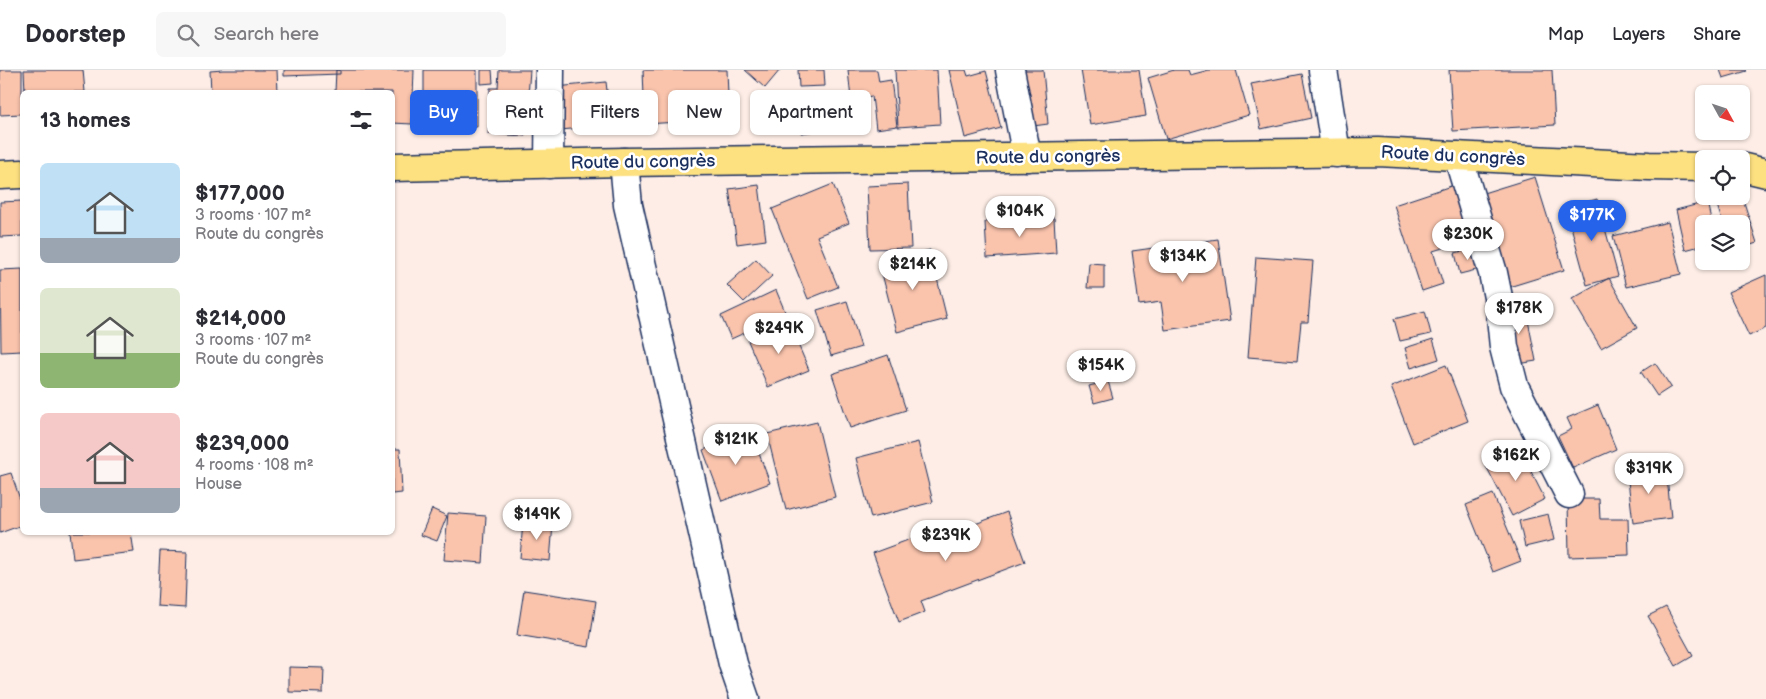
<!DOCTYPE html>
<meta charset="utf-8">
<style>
body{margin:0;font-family:"Balsamiq Sans",sans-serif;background:#f7f7f7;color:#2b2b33;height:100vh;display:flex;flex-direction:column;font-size:19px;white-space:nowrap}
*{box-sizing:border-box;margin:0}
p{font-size:16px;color:#7c7c81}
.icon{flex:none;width:28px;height:28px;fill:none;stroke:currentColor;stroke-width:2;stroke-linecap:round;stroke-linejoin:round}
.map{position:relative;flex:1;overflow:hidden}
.details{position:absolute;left:20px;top:20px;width:375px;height:445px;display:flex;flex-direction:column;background:#fff;border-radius:8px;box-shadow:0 1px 4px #0004}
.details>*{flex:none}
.banner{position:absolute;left:410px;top:20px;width:475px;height:45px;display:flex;gap:10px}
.needle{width:32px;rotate:130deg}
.fabs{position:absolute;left:1695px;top:15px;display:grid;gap:10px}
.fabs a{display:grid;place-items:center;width:55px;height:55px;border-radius:8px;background:#fff;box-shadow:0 1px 4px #0004;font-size:25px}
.price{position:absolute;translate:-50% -42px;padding:0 11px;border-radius:18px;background:#fff;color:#222;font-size:16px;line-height:32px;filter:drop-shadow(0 1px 2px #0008)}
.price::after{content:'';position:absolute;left:50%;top:30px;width:15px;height:11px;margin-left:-8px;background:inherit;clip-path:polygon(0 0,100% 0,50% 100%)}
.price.on{background:#2563eb;color:#fff}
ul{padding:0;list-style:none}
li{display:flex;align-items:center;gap:15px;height:125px;padding:0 20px}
li span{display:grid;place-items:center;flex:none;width:140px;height:100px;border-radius:8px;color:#555}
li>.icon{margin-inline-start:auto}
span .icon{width:60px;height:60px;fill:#fffc;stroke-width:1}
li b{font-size:21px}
h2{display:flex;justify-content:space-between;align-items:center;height:60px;padding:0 20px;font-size:21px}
.chip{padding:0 18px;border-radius:8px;background:#fff;box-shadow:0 1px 4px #0004;font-size:18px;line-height:45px}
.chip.on{background:#2563eb;color:#fff}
header{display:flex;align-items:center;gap:30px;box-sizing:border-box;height:70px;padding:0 25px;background:#fff;border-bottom:1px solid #e1e1e2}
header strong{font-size:24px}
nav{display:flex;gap:28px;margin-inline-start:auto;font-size:18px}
.search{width:350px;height:45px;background:#f7f7f7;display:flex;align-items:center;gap:12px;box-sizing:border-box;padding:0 18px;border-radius:8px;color:#7c7c81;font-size:19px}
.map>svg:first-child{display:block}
.building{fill:#f9c3ac;stroke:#1b2f5e}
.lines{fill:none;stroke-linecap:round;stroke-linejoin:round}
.minor-casing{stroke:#1b2f5e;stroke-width:31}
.major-casing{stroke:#1b2f5e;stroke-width:31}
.minor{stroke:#fff;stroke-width:28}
.major{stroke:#fde080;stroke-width:28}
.labels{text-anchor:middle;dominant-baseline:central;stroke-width:5;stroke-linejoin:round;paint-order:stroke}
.street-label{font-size:18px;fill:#1b2f5e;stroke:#fff}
</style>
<header>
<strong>Doorstep</strong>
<div class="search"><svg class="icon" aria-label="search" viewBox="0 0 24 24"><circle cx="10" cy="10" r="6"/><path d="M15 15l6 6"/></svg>Search here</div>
<nav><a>Map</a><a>Layers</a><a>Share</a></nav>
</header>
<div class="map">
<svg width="1766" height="629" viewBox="0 0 1766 629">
<rect width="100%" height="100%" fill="#fdede6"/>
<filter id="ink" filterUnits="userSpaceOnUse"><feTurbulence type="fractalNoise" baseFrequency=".02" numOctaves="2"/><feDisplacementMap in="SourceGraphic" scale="10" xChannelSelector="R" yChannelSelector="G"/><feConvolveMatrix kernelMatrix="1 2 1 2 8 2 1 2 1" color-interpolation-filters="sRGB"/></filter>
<g filter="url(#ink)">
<path class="building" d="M0 0H22V44L0 45Z
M24 0H83L85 22H25Z
M223 0H277L278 22H211L210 1Z
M284 0H340V4L284 6Z
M336 0H414L412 54 392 53V22H335Z
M424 0H477V57H424Z
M481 0H492L493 13 481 14Z
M499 0H530L525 66 488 64 490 18H498Z
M643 0H727L729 49 645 54Z
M745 0H780L765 18Z
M798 0H824L825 16 799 17Z
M848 0H877L879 12 891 10 897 56 876 59 872 26 851 29Z
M895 0H937L940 54 898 57Z
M949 0H966L968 6 986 1 1001 58 965 68Z
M1020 0H1043L1048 54 1026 57Z
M1081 0H1139L1146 46 1090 55Z
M1174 0H1188L1190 5 1209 0H1236L1249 45 1166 69 1148 8Z
M1449 0H1552L1555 55 1453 61Z
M1720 0H1746L1747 1 1723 8Z
M1302 4 1311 48 1261 59 1251 14Z
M606 12 611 55 561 60 556 17Z
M835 31 839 58 801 63 797 36Z
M1535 107 1564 200 1509 217 1480 124Z
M833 114 849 153 817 166 838 217 808 229 772 139Z
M908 114 911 178 870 179 867 116Z
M1457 114 1475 168 1433 181 1443 214 1422 221 1394 135Z
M759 115 766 170 737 174 729 119Z
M1742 126 1757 173 1741 178V154H1723L1717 135Z
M1597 129 1618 206 1587 215 1566 138Z
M22 131V166L0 167V132Z
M1707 132 1712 154H1704V175L1685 180 1676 140Z
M1054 148 1056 183 987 188 985 152Z
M1668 152 1681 204 1626 217 1613 166Z
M1218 169 1230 251 1165 260 1161 232 1139 235 1132 181Z
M1475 178 1480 199 1460 204 1455 183Z
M930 180 947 249 897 262 879 192Z
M1256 187 1313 191 1308 252H1301L1297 291 1248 287Z
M756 189 772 206 744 232 727 215Z
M1089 193 1104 194V218H1087Z
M22 199V281L1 282 0 200Z
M1766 205V258L1749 266 1728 222Z
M1609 208 1637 258 1601 278 1572 229Z
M776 220 786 244 731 269 721 246Z
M847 231 861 277 831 286 817 240Z
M1525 235 1536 291 1512 295 1502 240Z
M1425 241 1431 264 1400 271 1394 249Z
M789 253 809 300 768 317 748 271Z
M1433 269 1439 289 1411 298 1405 278Z
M888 285 906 340 850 358 832 304Z
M1655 293 1671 317 1657 326 1641 302Z
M1446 295 1468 351 1413 373 1391 317Z
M1108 311 1113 328 1094 333 1089 316Z
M1598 335 1616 379 1573 398 1558 366 1572 359 1567 348Z
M817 352 835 427 786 440 767 364Z
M751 362 770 413 722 431 703 380Z
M918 372 933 432 871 448 856 388Z
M1519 378 1545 429 1512 446 1486 396Z
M392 379H400L402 423 392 424Z
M1666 397 1671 448 1633 453 1627 402Z
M11 403 22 435V455L0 463V406Z
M1493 424 1521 491 1493 502 1466 435Z
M1568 429H1599L1600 449H1628L1629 485 1569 487Z
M432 439 447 446 437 471 421 465Z
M1007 442 1025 492 921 531 925 542 899 552 873 483 935 460 938 468Z
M448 443 486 446 483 493 444 490Z
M1548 444 1554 470 1525 477 1519 451Z
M523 452 553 454 550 491 520 488Z
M70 462H131L134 482 73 489Z
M160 481 187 482 185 538 157 536Z
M524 520 596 531 589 577 517 565Z
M1666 537 1693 586 1676 596 1648 546Z
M289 597 324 598 323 623 289 622Z"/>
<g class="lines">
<g class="minor-casing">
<path id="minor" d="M1010 0 1027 87
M1323 0 1336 83
M1458 86 1493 203 1500 237 1504 277 1514 316 1569 424
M624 92 628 135 733 594 745 629
M549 94 550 0"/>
</g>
<g class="major-casing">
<path id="major" d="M392 97 624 92 1378 82 1649 96 1704 97
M1741 97 1766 103
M0 105 22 104"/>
</g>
<use href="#minor" class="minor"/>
<use href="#major" class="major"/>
</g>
</g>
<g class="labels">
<g class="street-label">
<text transform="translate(1453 86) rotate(3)">Route du congrès</text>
<text transform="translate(1048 87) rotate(-1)">Route du congrès</text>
<text transform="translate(643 92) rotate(-1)">Route du congrès</text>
</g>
</g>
</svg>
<div class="fabs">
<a><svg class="needle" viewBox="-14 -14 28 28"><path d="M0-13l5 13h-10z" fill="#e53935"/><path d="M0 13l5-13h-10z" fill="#7c7c81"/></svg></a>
<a><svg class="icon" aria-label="locate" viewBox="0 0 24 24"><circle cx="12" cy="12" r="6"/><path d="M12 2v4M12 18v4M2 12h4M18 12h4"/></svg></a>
<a><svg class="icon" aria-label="layers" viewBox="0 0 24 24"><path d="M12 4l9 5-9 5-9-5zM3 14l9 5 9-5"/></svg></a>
</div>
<b class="price" style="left:1020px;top:168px">$104K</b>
<b class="price on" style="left:1592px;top:172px">$177K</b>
<b class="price" style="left:1468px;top:191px">$230K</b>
<b class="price" style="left:1183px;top:213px">$134K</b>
<b class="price" style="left:913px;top:221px">$214K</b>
<b class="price" style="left:1519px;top:265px">$178K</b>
<b class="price" style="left:779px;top:285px">$249K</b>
<b class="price" style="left:1101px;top:322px">$154K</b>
<b class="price" style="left:736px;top:396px">$121K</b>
<b class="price" style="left:1516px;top:412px">$162K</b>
<b class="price" style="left:1649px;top:425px">$319K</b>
<b class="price" style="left:537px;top:471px">$149K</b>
<b class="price" style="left:946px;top:492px">$239K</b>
<div class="banner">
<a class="chip on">Buy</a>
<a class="chip">Rent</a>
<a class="chip">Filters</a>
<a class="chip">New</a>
<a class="chip">Apartment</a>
</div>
<section class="details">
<h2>13 homes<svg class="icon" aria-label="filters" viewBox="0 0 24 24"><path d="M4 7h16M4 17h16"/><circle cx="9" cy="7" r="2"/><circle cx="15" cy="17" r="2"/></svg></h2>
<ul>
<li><span style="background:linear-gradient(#bfe0f5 75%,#9aa5b1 0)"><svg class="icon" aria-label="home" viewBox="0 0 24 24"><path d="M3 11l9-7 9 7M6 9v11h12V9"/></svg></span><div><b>$177,000</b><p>3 rooms · 107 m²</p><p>Route du congrès</p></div></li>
<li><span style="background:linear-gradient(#dfe7d0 65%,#8fb573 0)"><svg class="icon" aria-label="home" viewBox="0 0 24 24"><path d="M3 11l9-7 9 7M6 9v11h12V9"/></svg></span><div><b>$214,000</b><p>3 rooms · 107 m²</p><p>Route du congrès</p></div></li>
<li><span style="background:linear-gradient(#f6c9c9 75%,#9aa5b1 0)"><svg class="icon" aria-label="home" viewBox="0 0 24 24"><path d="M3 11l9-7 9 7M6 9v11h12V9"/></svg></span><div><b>$239,000</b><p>4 rooms · 108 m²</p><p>House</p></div></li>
</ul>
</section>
</div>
